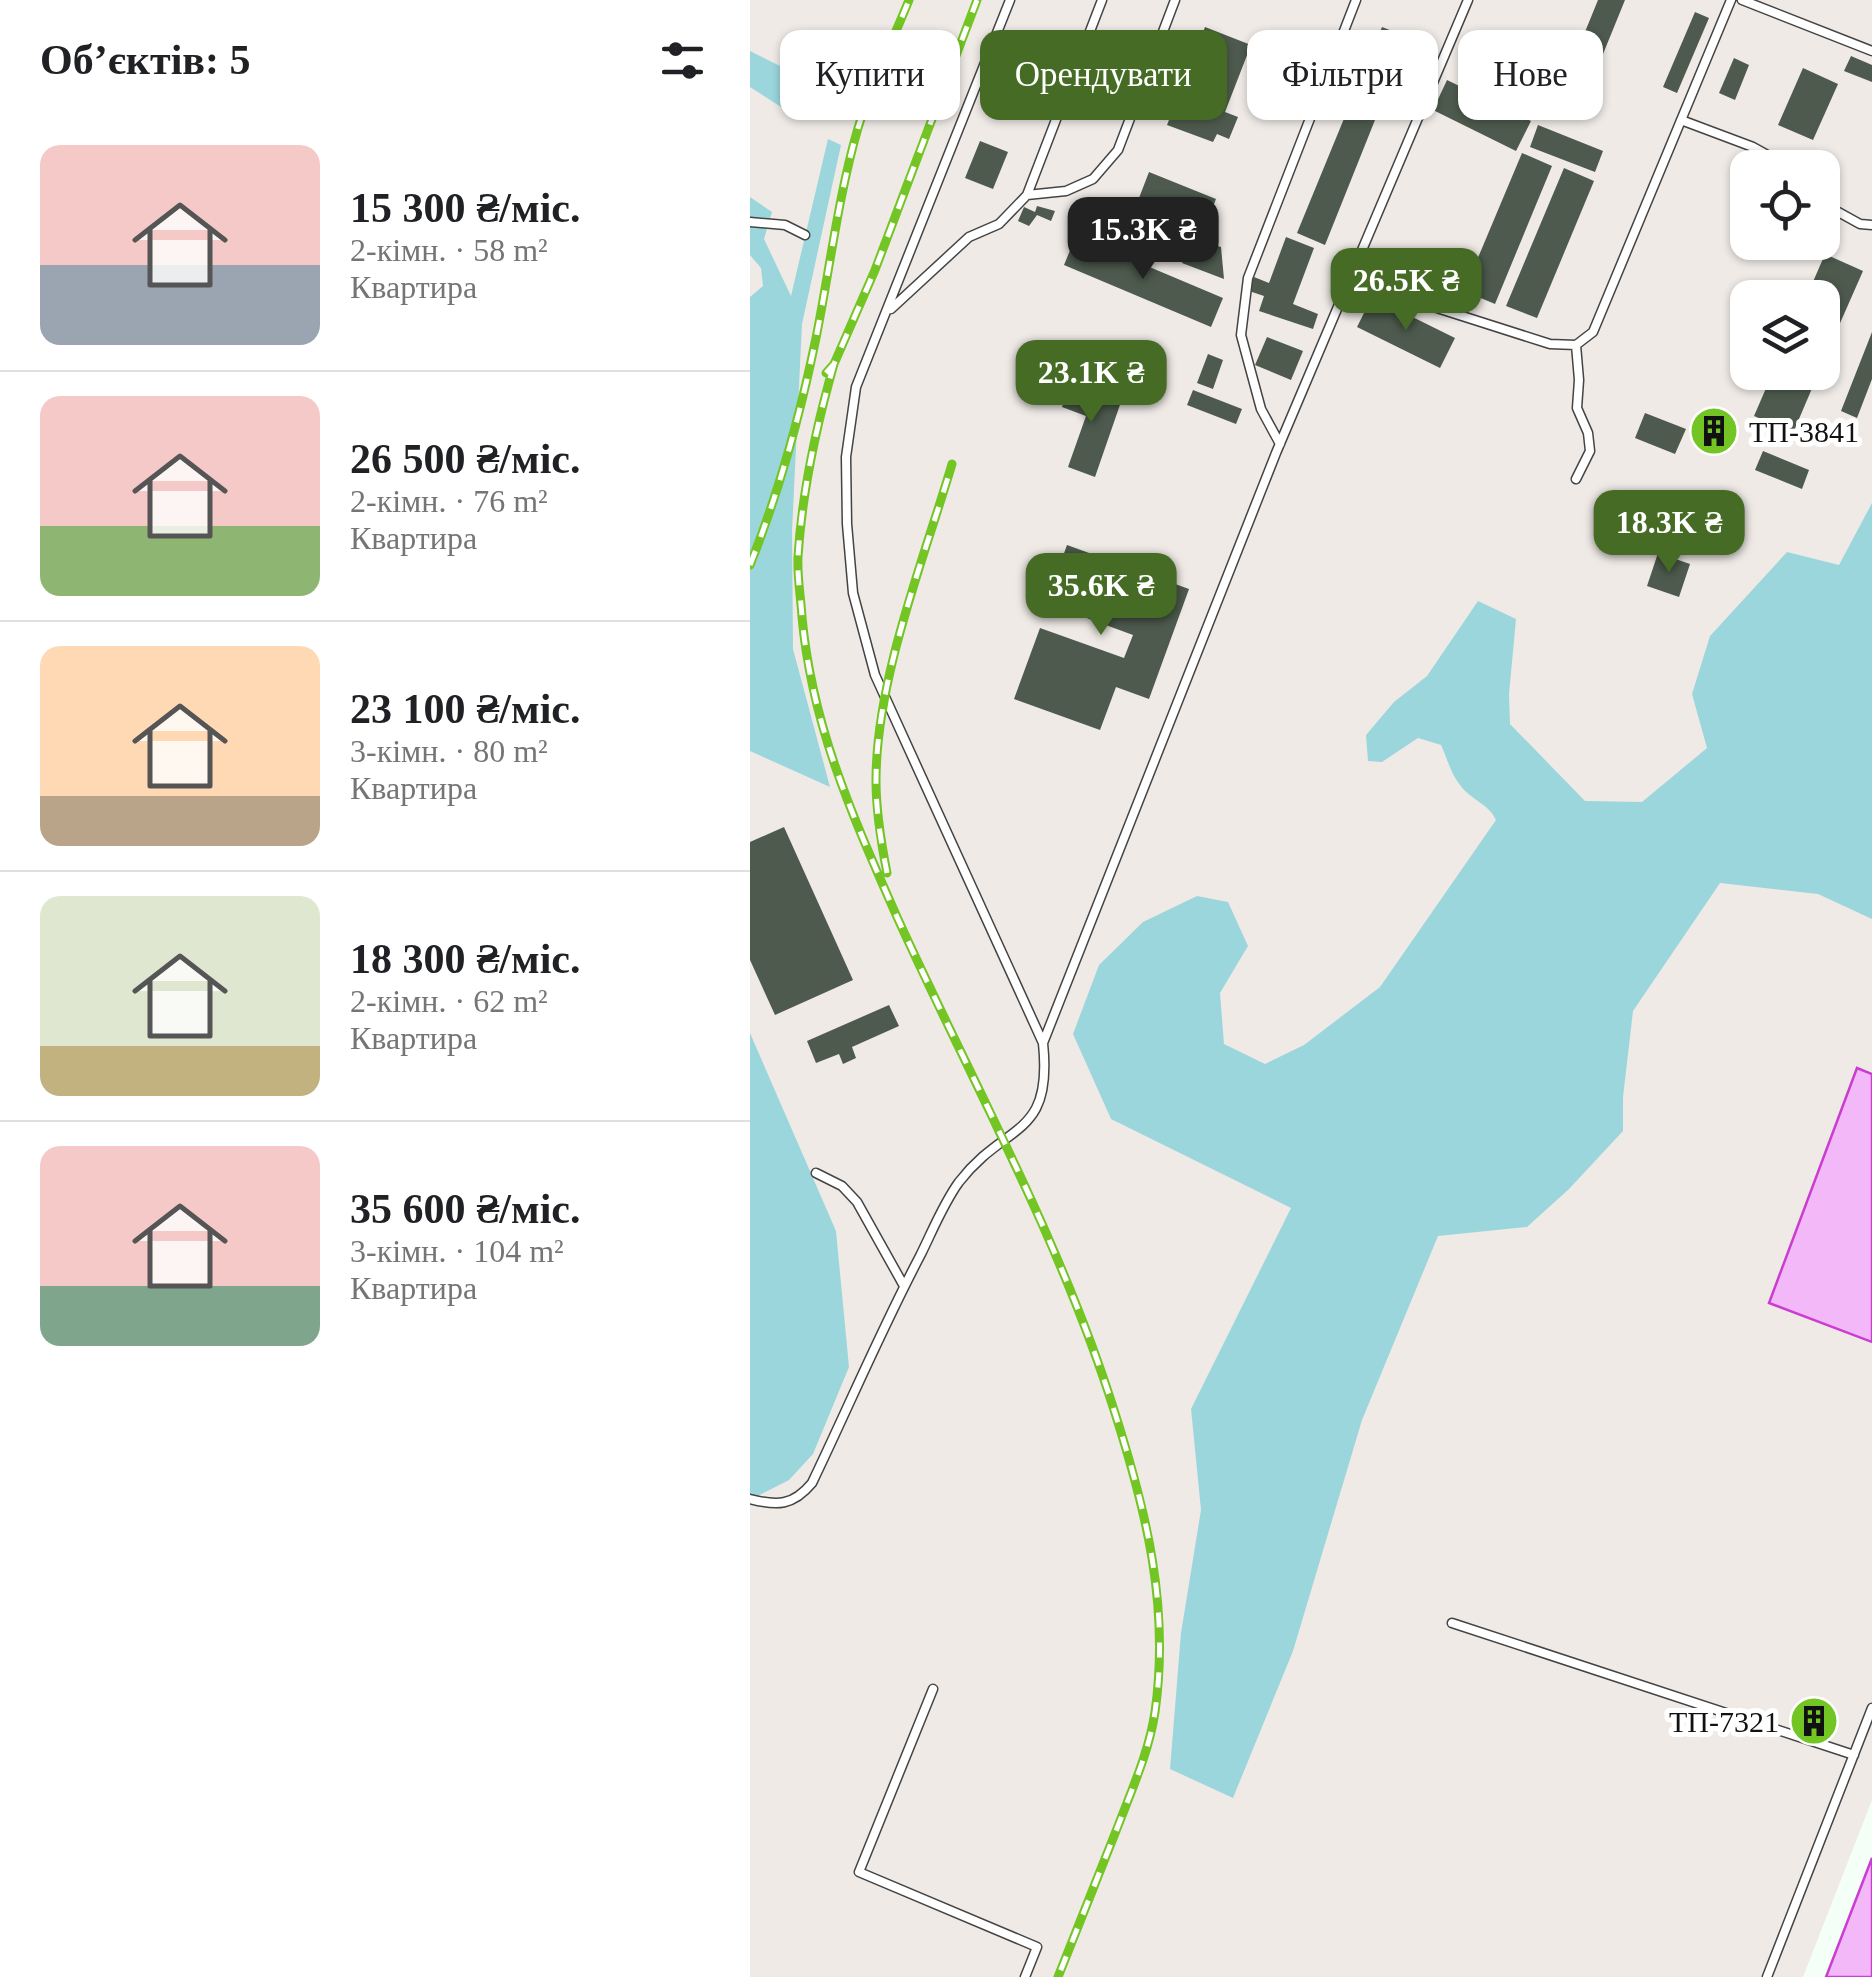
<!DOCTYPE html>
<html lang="uk">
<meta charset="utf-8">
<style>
body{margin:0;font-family:"Times New Roman",serif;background:#f2f2f2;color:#202124;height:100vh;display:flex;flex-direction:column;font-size:38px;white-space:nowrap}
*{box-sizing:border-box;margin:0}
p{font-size:32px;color:#757577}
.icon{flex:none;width:55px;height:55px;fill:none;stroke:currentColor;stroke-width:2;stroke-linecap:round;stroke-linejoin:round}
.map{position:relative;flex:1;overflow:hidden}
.side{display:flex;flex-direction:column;background:#fff;width:750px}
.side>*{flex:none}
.top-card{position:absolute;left:30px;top:30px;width:940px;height:90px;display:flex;gap:20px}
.buttons{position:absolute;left:980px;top:150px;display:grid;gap:20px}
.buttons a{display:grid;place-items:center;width:110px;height:110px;border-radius:20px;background:#fff;box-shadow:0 2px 8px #0004;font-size:50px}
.price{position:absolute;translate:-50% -85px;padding:0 22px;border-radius:20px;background:#456b24;color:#fff;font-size:32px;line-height:65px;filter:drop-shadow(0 2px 5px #0008)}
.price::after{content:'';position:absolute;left:50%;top:60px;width:30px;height:22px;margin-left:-15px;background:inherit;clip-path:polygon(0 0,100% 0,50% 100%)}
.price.active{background:#222;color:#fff}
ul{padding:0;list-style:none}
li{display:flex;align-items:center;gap:30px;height:250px;padding:0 40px}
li+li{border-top:2px solid #e0e0e0}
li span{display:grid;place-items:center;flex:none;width:280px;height:200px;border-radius:20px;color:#555}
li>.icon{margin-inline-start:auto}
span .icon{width:120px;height:120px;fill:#fffc;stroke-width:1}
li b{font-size:42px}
h2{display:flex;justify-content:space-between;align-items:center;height:120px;padding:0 40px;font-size:42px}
.tag{padding:0 35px;border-radius:20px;background:#fff;box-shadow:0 2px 8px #0004;font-size:35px;line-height:90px}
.tag.active{background:#456b24;color:#fff}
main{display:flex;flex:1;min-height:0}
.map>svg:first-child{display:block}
.industrial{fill:#efeae6;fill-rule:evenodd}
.forest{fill:#9bd6dd}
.water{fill:#f3b8f8;stroke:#ca3dd1;stroke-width:2.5}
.building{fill:#4d5a4d}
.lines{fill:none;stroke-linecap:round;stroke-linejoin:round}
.service-casing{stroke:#444;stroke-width:11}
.service{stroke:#fff;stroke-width:8}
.rail-casing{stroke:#73c524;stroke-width:9}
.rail{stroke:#fff;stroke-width:5;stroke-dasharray:15;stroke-linecap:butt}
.labels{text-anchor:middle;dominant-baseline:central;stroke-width:10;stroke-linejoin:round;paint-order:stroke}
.poi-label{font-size:30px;fill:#111;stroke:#fff;text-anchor:start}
</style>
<main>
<section class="side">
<h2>Об’єктів: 5<svg class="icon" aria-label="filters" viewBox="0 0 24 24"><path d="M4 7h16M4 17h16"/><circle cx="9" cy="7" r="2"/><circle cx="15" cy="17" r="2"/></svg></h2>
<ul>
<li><span style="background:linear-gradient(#f6c9c9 60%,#9aa5b1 0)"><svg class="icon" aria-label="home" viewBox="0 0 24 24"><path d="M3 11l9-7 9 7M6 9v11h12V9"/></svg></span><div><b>15 300 ₴/міс.</b><p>2-кімн. · 58 m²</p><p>Квартира</p></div></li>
<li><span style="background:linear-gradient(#f6c9c9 65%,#8fb573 0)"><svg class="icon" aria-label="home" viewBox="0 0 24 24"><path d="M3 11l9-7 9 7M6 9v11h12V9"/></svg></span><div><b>26 500 ₴/міс.</b><p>2-кімн. · 76 m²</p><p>Квартира</p></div></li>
<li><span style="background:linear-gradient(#ffd9b3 75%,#b9a48a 0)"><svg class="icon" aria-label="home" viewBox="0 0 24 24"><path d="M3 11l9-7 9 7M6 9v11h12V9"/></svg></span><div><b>23 100 ₴/міс.</b><p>3-кімн. · 80 m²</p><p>Квартира</p></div></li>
<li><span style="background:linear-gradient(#dfe7d0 75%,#c2b280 0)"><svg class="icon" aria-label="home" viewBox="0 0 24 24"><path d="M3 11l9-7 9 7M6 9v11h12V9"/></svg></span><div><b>18 300 ₴/міс.</b><p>2-кімн. · 62 m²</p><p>Квартира</p></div></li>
<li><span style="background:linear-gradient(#f6c9c9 70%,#7fa58c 0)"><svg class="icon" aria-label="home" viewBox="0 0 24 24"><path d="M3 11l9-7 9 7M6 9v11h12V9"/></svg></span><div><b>35 600 ₴/міс.</b><p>3-кімн. · 104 m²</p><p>Квартира</p></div></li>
</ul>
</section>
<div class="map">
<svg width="1122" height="1977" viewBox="0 0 1122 1977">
<rect width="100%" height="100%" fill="#f4fff8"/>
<path class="industrial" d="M0 0H1122V1800L1053 1977H0ZM998 168H1072V242H998ZM998 298H1072V372H998Z"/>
<path class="forest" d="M0 51 70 86 48 118 0 87Z
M78 139 91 145 52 324 42 531 43 649 80 787 0 751V297L13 286 11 268 0 255V197L22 212 14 239 41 296Z
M1122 503V919L1068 894 970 883 883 1011 873 1097V1131L819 1189 777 1227 688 1236 612 1420 543 1651 483 1798 420 1769 431 1633 451 1510 441 1409 541 1208 361 1119 323 1034 349 965 393 922 447 896 478 902 498 946 470 993 474 1044 515 1064 554 1045 630 987 746 820C739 804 721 800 710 785 701 774 697 758 691 745L668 738 632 762 618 761 616 735 644 702 677 676 728 601 766 619 759 694 760 724 835 801 892 802 957 748 942 694 960 636 1037 552 1089 565Z
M0 1033 86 1231 99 1367 63 1454 39 1480 0 1500Z"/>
<path class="water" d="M1107 1068 1122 1074V1342L1019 1303Z
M1122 1858V1977H1076Z"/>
<path class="building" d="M848 0H875L840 86 817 76Z
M945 12 959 18 927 93 913 87Z
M455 27 501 45 475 112 488 117 479 139 467 134 463 142 417 125Z
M632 27 660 38 632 110 604 99Z
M1101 56 1122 65V82L1094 71Z
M984 58 999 65 985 100 969 93Z
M1053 68 1088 84 1063 140 1028 125Z
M697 80 781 121 766 151 683 110Z
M600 104 627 115 575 245 547 233Z
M788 125 853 151 845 172 780 147Z
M230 141 258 152 243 189 215 178Z
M772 153 802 166 745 304 714 291Z
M814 168 844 181 787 318 756 306Z
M399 172 466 199 456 225 389 198Z
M287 206 305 211 301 221 287 215 279 226 268 221 274 207 285 212Z
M326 236 473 298 461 327 314 265Z
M442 237 471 247 474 279 432 263Z
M536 237 564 248 543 304 568 314 563 329 509 311 514 296 499 291 504 277 519 283Z
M1075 254 1113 271 1072 364V298H1056Z
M622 297 705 338 690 368 607 327Z
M1122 332V379L1107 418 1091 411Z
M517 337 553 351 541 380 505 365Z
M458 354 473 360 463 389 447 383Z
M1023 372H1069L1043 433 1004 416Z
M321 380 372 399 345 477 318 467 336 416 312 407Z
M443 390 492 409 486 424 437 405Z
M895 413 936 429 925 454 885 438Z
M961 417 976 421 967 447 953 442Z
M1013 451 1059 470 1052 489 1005 470Z
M317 545 439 589 399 699 366 687 350 730 264 699 290 628 374 658 383 635 296 603Z
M908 553 940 564 929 597 897 586Z
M34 827 103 980 25 1015 0 960V842Z
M139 1005 149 1026 102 1047 106 1058 93 1064 89 1054 66 1063 57 1041Z
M1061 1706 1077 1712 1067 1736 1052 1730Z"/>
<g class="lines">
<g class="service-casing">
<path id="service" d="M992 0 1122 51
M931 120 1003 147 1041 168
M277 195 352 0
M1072 203 1110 224 1122 225
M0 222 35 225 55 235
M665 301 800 344 826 345 843 332 981 0
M141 309 219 237 249 224 277 195 316 191 343 179 368 150 425 0
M530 444 511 409 491 335 498 278 606 0
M826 479 840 451 838 433 827 408 829 380 826 345
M293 1043 526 453 718 0
M66 1173 92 1186 107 1202 154 1286
M0 1499C27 1506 43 1506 62 1483 98 1408 131 1330 170 1256 182 1232 193 1204 209 1182 256 1121 303 1139 293 1043L125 675 103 593 97 524 96 457 106 387 260 0
M702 1623 1104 1755
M183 1689 109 1872 287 1947 275 1977
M1017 1977 1122 1708"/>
</g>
<use href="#service" class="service"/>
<g class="rail-casing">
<path id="rail" d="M84 364C66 427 52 492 48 557 47 577 51 598 52 617 62 727 103 817 147 917 221 1080 310 1239 364 1410 396 1510 420 1606 405 1712 399 1752 382 1789 368 1826 348 1876 328 1927 308 1977
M76 373 84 364 125 270 227 0
M0 565C29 492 50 416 66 338 80 268 88 197 108 128 121 85 142 42 159 0
M137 873C131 842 126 812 126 781 126 679 173 562 202 464"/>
</g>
<use href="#rail" class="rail"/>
</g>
<defs>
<g id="building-disc" transform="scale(2.5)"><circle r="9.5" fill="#73c524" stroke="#fff"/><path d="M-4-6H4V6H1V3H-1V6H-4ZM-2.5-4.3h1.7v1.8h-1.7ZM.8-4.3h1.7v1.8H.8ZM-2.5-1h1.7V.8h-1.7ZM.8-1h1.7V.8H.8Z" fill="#111"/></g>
</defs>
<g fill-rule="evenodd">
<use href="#building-disc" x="964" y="431"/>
<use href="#building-disc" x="1064" y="1721"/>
</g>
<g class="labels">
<g class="poi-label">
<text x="999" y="431">ТП-3841</text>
<text x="1029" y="1721" text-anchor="end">ТП-7321</text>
</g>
</g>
</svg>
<div class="buttons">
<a><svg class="icon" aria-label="locate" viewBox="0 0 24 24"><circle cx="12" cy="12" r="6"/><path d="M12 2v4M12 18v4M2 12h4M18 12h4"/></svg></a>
<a><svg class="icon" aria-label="layers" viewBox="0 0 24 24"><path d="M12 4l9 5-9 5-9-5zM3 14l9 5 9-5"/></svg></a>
</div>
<b class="price active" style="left:393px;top:282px">15.3K ₴</b>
<b class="price" style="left:656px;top:333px">26.5K ₴</b>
<b class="price" style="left:341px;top:425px">23.1K ₴</b>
<b class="price" style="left:919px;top:575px">18.3K ₴</b>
<b class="price" style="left:351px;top:638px">35.6K ₴</b>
<div class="top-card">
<a class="tag">Купити</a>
<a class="tag active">Орендувати</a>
<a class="tag">Фільтри</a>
<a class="tag">Нове</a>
</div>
</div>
</main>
